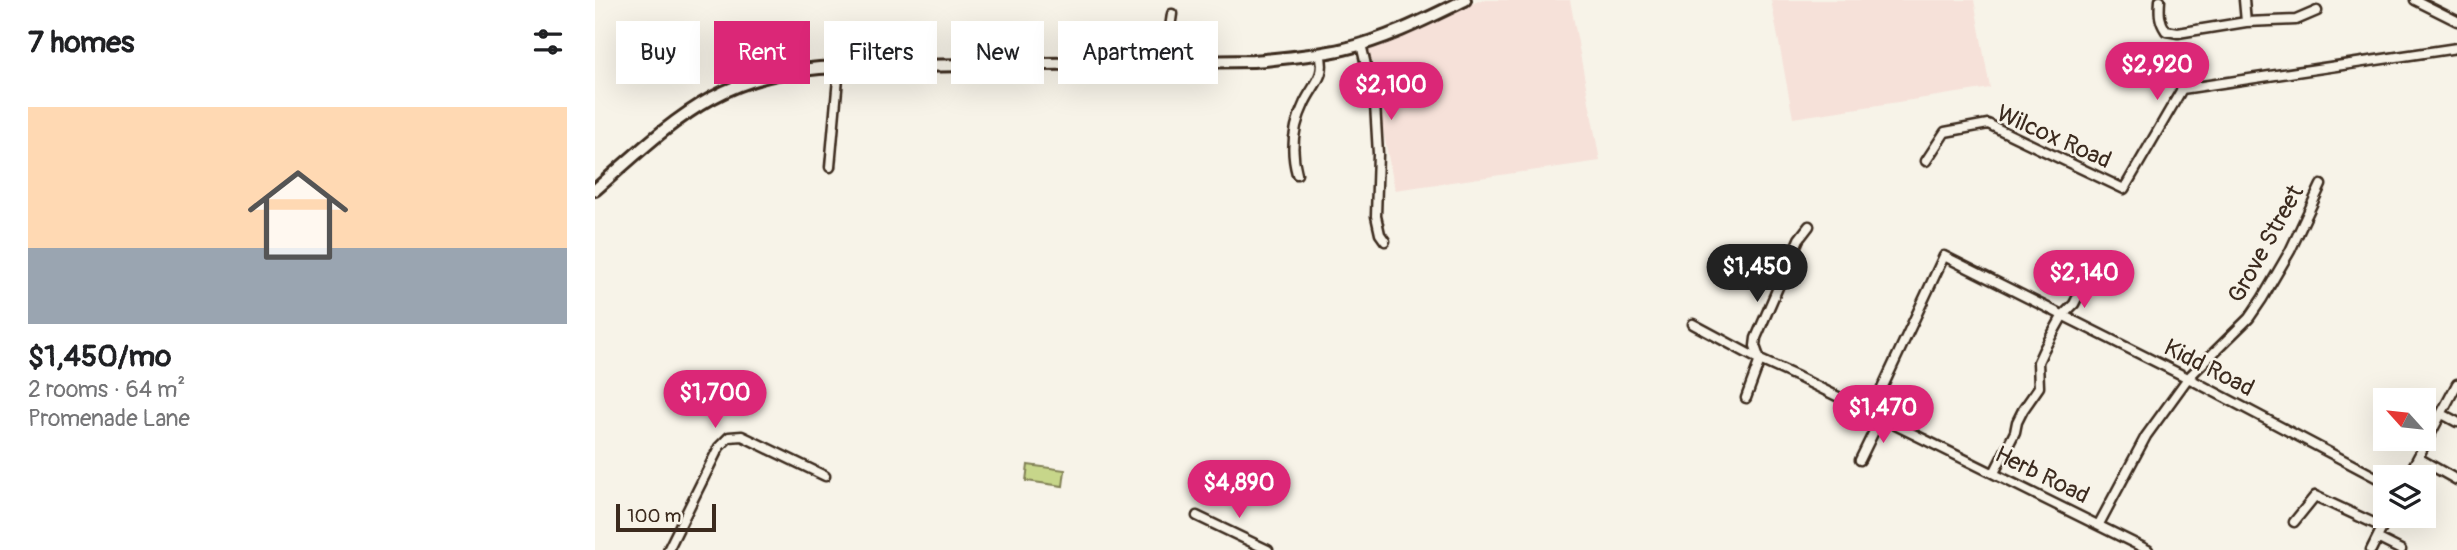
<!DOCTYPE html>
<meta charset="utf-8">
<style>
body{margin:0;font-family:Pangolin,sans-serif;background:#f6f6f6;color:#202124;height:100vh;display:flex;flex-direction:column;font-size:26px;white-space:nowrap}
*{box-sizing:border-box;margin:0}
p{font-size:23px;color:#757577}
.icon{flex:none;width:38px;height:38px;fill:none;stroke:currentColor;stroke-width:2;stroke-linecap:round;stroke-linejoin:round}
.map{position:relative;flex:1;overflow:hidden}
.side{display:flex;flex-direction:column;background:#fff;width:595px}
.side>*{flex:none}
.hud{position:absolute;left:21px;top:21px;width:665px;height:63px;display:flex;gap:14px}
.needle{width:46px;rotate:297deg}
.tools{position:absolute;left:1778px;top:388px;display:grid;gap:14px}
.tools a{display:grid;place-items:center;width:63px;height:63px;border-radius:0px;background:#fff;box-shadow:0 7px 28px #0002;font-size:35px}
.scale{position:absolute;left:21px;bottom:18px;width:100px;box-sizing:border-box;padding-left:7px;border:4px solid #3b2a1e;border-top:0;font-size:19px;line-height:24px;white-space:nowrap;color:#3b2a1e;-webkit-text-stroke:5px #f7f3e8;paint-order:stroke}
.price{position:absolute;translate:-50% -60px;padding:0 16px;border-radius:24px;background:#db2777;color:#fff;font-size:23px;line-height:46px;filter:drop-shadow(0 2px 4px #0008)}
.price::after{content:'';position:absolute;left:50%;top:42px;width:21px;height:16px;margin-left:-10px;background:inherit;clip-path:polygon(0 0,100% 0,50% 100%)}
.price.active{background:#222;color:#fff}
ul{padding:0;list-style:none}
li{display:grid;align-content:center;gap:14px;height:371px;padding:0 28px}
li span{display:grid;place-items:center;height:217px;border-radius:0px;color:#555}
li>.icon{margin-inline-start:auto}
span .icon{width:126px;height:126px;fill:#fffc;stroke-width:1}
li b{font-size:30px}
h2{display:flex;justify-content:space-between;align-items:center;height:84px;padding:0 28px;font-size:30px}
.pill{padding:0 24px;border-radius:0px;background:#fff;box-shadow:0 7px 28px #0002;font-size:24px;line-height:63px}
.pill.active{background:#db2777;color:#fff}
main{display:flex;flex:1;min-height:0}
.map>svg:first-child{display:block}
.built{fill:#f6e1d9}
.green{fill:#c7d68a;stroke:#818054;stroke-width:2}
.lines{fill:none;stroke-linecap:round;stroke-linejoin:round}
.street-casing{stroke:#3b2a1e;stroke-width:13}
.secondary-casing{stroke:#3b2a1e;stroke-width:16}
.street{stroke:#f7f3e8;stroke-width:8}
.secondary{stroke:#f7f3e8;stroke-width:10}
.labels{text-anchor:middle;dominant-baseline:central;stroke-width:5;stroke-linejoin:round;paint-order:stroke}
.street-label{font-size:24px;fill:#3b2a1e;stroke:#f7f3e8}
</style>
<main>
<section class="side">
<h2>7 homes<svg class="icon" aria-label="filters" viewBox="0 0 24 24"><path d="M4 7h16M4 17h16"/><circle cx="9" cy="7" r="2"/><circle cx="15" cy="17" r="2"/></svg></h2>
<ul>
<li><span style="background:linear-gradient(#ffd9b3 65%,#9aa5b1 0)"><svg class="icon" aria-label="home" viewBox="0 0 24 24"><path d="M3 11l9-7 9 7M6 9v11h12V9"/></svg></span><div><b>$1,450/mo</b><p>2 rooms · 64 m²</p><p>Promenade Lane</p></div></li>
</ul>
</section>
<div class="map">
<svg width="1862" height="550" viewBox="0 0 1862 550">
<rect width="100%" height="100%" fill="#f7f3e8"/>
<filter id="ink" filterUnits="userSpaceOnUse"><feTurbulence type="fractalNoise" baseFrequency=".0143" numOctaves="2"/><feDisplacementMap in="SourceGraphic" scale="14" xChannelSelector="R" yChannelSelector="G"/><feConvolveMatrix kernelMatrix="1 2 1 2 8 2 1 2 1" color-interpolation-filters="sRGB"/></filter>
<g filter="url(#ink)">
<path class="built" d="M886 0H975L1005 161 800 190 771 47 816 31Z
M1176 0H1379L1395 88 1198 118Z"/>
<path class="green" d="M433 465 470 470 468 486 431 481Z"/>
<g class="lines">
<g class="street-casing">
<path id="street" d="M1565 0C1564 13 1564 21 1571 31L1583 33 1651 22 1701 20 1722 11
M1649 0 1651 22
M1820 0 1862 21
M766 44 780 104 783 154 781 216 785 234 790 241
M570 62 577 14
M1331 161 1350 132 1393 124 1529 189 1587 89 1862 48
M235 167 244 67
M702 174C695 149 698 127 709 104 718 84 732 76 725 54
M1098 324 1165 360 1203 377 1553 550
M1151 398 1165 360 1160 346 1161 338 1204 239 1214 226
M1275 414 1349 256 1593 378 1790 482
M1847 414 1862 422
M1823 458 1862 480
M1265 460 1285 419
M1399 473 1420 432 1422 422 1428 410 1444 387 1443 362 1449 349 1468 315 1479 304 1488 286
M1812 478 1862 384
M602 516 673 550
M1699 522 1720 496 1787 527
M1504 524 1551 436 1593 378 1654 318 1667 299 1695 251 1726 185
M1782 538 1806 550
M73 550 124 447 134 437 147 436 230 476
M1776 550 1793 516"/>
</g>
<g class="secondary-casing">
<path id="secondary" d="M0 190C84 116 126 71 244 67L658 61C689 58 719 56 749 49 792 39 831 19 870 0"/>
</g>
<use href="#street" class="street"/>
<use href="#secondary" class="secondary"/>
</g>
</g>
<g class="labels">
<g class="street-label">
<text transform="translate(1459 137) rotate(24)">Wilcox Road</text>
<text transform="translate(1671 244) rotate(-61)">Grove Street</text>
<text transform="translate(1614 368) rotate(27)">Kidd Road</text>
<text transform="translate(1447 475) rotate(26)">Herb Road</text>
</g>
</g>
</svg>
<div class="tools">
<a><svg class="needle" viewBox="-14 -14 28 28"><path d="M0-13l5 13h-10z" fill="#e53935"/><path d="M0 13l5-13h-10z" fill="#757577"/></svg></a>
<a><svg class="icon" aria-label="layers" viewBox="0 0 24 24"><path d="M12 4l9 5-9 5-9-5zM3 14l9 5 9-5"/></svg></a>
</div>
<div class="scale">100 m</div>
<b class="price" style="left:1562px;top:102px">$2,920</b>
<b class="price" style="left:796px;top:122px">$2,100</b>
<b class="price active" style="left:1162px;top:304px">$1,450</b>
<b class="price" style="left:1489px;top:310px">$2,140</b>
<b class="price" style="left:120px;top:430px">$1,700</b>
<b class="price" style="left:1288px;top:445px">$1,470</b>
<b class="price" style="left:644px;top:520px">$4,890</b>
<div class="hud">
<a class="pill">Buy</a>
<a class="pill active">Rent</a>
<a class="pill">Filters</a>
<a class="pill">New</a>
<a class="pill">Apartment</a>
</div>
</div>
</main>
